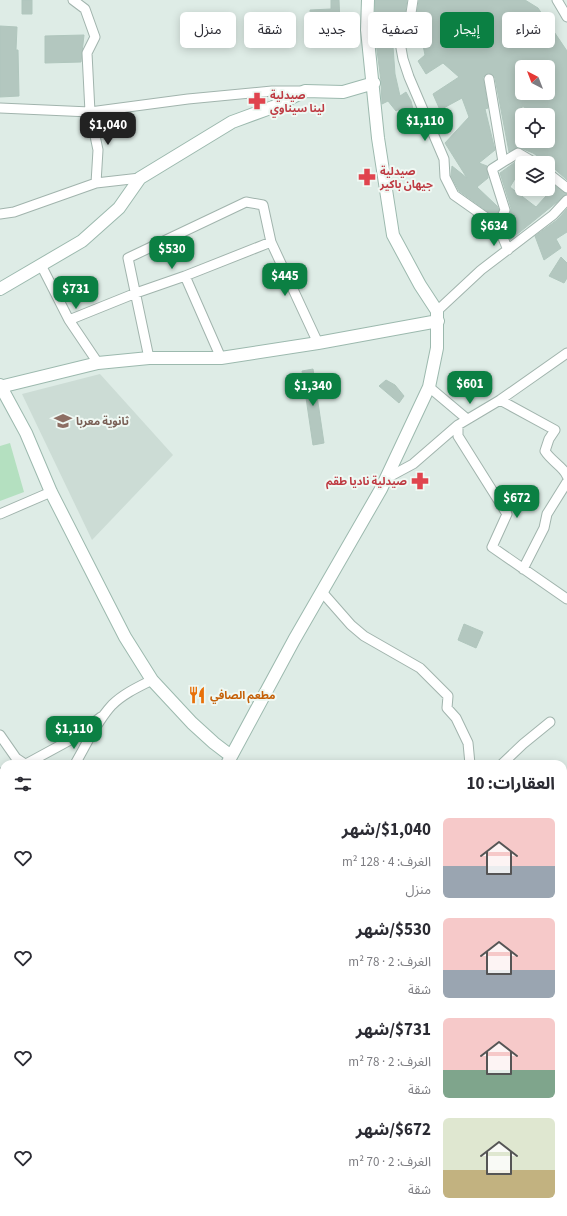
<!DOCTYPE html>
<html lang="ar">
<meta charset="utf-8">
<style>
body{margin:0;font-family:"Source Sans 3","Noto Sans Arabic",sans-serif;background:#f2f2f3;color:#2b2b33;direction:rtl;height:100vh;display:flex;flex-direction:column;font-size:15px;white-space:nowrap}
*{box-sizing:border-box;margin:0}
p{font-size:13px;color:#7c7c81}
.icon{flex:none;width:22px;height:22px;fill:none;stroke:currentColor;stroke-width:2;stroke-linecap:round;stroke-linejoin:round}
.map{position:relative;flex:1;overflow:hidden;direction:ltr}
.details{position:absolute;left:0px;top:760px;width:567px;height:456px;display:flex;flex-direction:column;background:#fff;border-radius:12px 12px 0 0;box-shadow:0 2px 10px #0003;direction:rtl}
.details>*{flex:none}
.top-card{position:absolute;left:12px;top:12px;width:543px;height:36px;direction:rtl;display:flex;gap:8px}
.needle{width:26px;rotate:318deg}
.tools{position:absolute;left:515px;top:60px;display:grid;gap:8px}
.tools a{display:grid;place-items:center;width:40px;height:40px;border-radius:6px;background:#fff;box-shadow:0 2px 10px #0003;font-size:20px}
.price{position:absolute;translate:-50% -34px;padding:0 9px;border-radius:8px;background:#0b8043;color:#fff;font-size:13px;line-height:26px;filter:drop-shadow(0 1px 2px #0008)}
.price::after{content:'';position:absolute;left:50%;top:24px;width:12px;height:9px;margin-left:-6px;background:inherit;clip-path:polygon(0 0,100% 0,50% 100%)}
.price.selected{background:#222;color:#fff}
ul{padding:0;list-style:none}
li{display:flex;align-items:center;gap:12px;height:100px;padding:0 12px}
li span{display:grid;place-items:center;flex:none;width:112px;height:80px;border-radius:6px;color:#555}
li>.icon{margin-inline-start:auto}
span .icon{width:48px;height:48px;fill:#fffc;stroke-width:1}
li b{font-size:17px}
h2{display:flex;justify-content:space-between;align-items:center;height:48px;padding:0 12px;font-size:17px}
.pill{padding:0 14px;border-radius:6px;background:#fff;box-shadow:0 2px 10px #0003;font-size:14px;line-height:36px}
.pill.selected{background:#0b8043;color:#fff}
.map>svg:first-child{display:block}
.built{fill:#ccdcd5}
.green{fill:#b4e0c0}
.building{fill:#b3c7bf;stroke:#b0c6bd;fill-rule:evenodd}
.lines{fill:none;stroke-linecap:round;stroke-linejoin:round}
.street-casing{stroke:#a1b4ad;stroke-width:11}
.secondary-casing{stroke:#9cb9ae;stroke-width:14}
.street{stroke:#fff;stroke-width:9}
.secondary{stroke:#fff;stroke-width:12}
.labels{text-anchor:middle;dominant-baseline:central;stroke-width:4;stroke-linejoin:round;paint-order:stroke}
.health-label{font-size:11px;font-weight:bold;fill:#be3a42;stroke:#eff8f3;text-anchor:start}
.education-label{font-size:11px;font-weight:bold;fill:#785e54;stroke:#eff8f3;text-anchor:start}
.food-label{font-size:11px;font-weight:bold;fill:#c56008;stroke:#eff8f3;text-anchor:start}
</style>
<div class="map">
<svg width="567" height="1216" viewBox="0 0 567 1216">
<rect width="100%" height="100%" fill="#deece6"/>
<path class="built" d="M100 374 173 455 92 540 22 394Z"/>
<path class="green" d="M10 443 24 492 0 501V446Z"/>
<path class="building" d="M22 0H32V14H22Z
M331 0H339L340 24 311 26 310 10 331 9Z
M375 0H407L404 20 375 23Z
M419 0H525L538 8 567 51V180L548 163 533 153 518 147 509 152 495 78 493 75 488 73 483 77 488 108 485 109 495 150 479 163 487 166 488 178 477 187 497 206 499 210 495 217 459 191 451 176 452 166 467 178 445 143 469 117 462 98 440 110 433 94 459 77 443 63 426 74 418 61 425 55 419 26H415ZM522 67H548V93H522ZM522 106 539 115H548V141H522Z
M0 26 17 27 16 50H18L19 96 0 97Z
M392 33 395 74 400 96 406 92 411 101 416 121 409 126 399 109 396 111 388 101 382 104 381 81 375 35Z
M84 35 81 62 45 63V36Z
M518 160 522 162V167L510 187 536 207 555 186 567 194 510 240 505 226 509 217 510 218 511 208 500 173Z
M567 209V232L556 239 561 248 544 260 535 236 557 220Z
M561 257 567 263V278L564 283 549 276Z
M313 369 324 443 313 445 302 371Z
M386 380 395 385 404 396 399 403 379 386Z
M464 624 483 632 476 648 458 640Z"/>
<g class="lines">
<g class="street-casing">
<path id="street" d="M73 0 85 9 95 37 87 53 90 112 98 150 96 183
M557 0 567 17
M397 26 403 59 409 77 444 159 445 177 454 195 498 226
M367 30 397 26H409L413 0
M489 79 503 162 492 169 505 210 498 226 508 250
M0 108 90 112 188 99 272 91H303
M503 162 518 153 535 163
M548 173 567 188
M0 214 14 212 96 183 140 178
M41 265 69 320 98 363
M185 276 271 242
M437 311 481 270 553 215 567 200
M69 320 136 293 185 276 221 358
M149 358 128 258 246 202 263 205 271 242 318 343
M429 387 467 419
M500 400 555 430 549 439 545 451C551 461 564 467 567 476
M458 425V436L507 514 492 547 567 599
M387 478 413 464 458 425 500 400 567 353
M0 514 51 492
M523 569 544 528 547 514 567 482
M322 592 351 625 364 636 420 668 448 696 447 708 456 718 468 743 470 764
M0 735 16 758 25 764
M26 764 72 739 101 717
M75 764C86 745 97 721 112 705 123 694 138 687 152 680
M502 764 523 744 550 722
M0 774 4 772
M563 821 567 818
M0 844 4 842
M0 954 4 944
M563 1127 567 1120
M0 1188H4
M563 1208 567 1210"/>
</g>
<g class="secondary-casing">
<path id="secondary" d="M0 289 82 241 119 208 140 178 232 122 273 107 305 91 343 92 374 83
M0 385 26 433 51 492 104 596 125 637 152 680 192 723 214 743 231 756
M0 387 98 363 149 358H221L318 343 438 321
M227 764 294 640 381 489 429 387 437 348V311L420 285 393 235 378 138 367 30 368 0
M166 1212 169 1216
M88 1216 89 1212"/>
</g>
<use href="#street" class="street"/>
<use href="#secondary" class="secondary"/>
</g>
<defs>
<g id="pharmacy-bare" transform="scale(1.38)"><path d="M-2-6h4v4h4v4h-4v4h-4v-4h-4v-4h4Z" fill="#e0444e" stroke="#eff8f3" stroke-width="2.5" paint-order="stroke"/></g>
<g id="school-bare" transform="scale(1.38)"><path d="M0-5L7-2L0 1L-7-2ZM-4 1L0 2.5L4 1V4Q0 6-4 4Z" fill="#8d6e63" stroke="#eff8f3" stroke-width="2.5" paint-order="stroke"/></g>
<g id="restaurant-bare" transform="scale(1.38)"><path d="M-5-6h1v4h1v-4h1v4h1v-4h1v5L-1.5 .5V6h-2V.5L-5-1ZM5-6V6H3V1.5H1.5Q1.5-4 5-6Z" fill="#e8710a" stroke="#eff8f3" stroke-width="2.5" paint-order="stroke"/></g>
</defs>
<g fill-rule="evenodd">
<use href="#pharmacy-bare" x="257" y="101"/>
<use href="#pharmacy-bare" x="367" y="177"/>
<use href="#school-bare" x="63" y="421"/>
<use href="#pharmacy-bare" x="420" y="481"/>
<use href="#restaurant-bare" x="197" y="695"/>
</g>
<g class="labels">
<g class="health-label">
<text x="270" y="95">صيدلية<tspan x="270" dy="13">لينا سيناوي</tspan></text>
<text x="380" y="171">صيدلية<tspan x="380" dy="13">جيهان باكير</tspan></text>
<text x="407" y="481" text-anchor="end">صيدلية ناديا طقم</text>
</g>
<g class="education-label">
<text x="76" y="421">ثانوية معربا</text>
</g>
<g class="food-label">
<text x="210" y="695">مطعم الصافي</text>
</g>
</g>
</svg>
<div class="tools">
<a><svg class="needle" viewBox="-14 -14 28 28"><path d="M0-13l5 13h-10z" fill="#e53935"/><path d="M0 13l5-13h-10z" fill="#7c7c81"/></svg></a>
<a><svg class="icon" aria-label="locate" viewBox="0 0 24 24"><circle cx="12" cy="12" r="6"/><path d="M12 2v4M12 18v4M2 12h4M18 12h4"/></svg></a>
<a><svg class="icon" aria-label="layers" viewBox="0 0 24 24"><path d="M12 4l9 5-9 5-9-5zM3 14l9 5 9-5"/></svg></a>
</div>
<b class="price" style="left:425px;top:142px">$1,110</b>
<b class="price selected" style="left:108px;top:146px">$1,040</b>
<b class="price" style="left:494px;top:247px">$634</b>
<b class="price" style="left:172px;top:270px">$530</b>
<b class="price" style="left:285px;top:297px">$445</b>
<b class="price" style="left:76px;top:310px">$731</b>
<b class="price" style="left:470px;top:405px">$601</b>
<b class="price" style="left:313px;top:407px">$1,340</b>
<b class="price" style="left:517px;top:519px">$672</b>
<b class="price" style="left:74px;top:750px">$1,110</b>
<div class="top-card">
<a class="pill">شراء</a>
<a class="pill selected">إيجار</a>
<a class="pill">تصفية</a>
<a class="pill">جديد</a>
<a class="pill">شقة</a>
<a class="pill">منزل</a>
</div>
<section class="details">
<h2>العقارات: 10<svg class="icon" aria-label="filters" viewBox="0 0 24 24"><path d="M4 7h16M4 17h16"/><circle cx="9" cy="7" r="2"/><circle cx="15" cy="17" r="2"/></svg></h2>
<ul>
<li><span style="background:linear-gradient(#f6c9c9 60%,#9aa5b1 0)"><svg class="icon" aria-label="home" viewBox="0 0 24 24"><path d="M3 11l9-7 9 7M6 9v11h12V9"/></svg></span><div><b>$1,040/شهر</b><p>الغرف: 4 · 128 m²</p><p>منزل</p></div><svg class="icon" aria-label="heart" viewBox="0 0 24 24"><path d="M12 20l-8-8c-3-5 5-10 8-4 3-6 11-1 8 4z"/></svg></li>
<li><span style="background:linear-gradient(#f6c9c9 65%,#9aa5b1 0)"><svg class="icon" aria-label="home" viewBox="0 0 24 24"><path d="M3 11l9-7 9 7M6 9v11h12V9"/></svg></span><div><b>$530/شهر</b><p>الغرف: 2 · 78 m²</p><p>شقة</p></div><svg class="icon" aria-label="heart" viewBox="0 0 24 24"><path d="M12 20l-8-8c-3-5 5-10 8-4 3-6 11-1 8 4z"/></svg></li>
<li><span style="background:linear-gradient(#f6c9c9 65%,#7fa58c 0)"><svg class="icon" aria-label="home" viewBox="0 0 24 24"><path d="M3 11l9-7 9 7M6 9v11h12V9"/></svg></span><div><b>$731/شهر</b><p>الغرف: 2 · 78 m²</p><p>شقة</p></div><svg class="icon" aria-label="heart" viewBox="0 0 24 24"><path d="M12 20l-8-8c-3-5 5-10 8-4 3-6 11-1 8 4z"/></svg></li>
<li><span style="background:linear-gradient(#dfe7d0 65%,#c2b280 0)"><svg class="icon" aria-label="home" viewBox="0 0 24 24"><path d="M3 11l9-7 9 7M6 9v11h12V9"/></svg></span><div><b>$672/شهر</b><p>الغرف: 2 · 70 m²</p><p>شقة</p></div><svg class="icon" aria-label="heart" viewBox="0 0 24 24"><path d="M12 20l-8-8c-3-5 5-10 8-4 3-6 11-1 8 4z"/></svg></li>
</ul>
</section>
</div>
